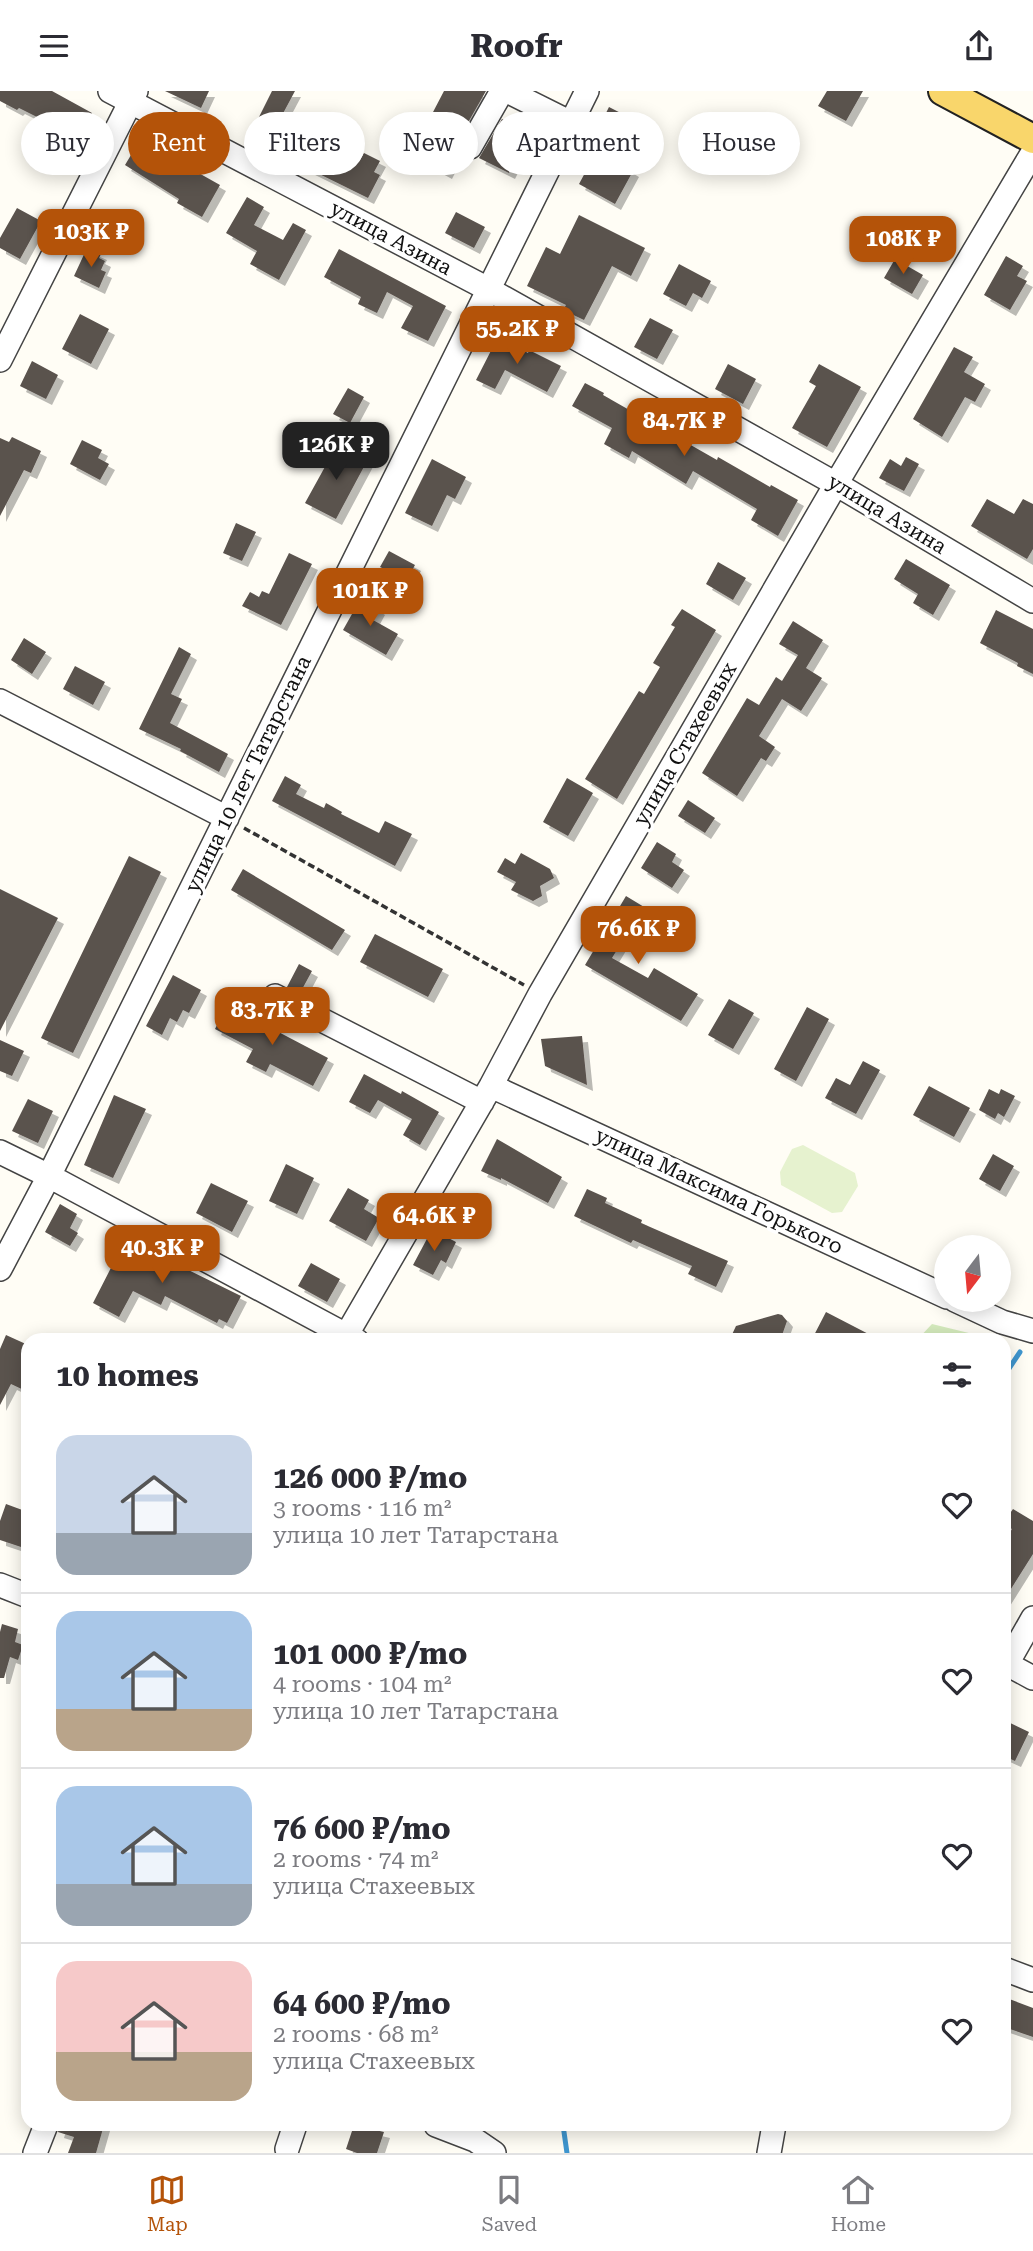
<!DOCTYPE html>
<meta charset="utf-8">
<style>
body{margin:0;font-family:"Roboto Serif",serif;background:#f7f7f7;color:#2b2b33;height:100vh;display:flex;flex-direction:column;font-size:26px;white-space:nowrap}
*{box-sizing:border-box;margin:0}
p{font-size:23px;color:#7c7c81}
.icon{flex:none;width:38px;height:38px;fill:none;stroke:currentColor;stroke-width:2;stroke-linecap:round;stroke-linejoin:round}
.map{position:relative;flex:1;overflow:hidden}
.sheet{position:absolute;left:21px;top:1242px;width:990px;height:798px;display:flex;flex-direction:column;background:#fff;border-radius:21px;box-shadow:0 4px 18px #0003}
.sheet>*{flex:none}
.hud{position:absolute;left:21px;top:21px;width:992px;height:63px;display:flex;gap:14px}
.needle{width:46px;rotate:196deg}
.tools{position:absolute;left:934px;top:1144px;display:grid;gap:14px}
.tools a{display:grid;place-items:center;width:77px;height:77px;border-radius:50%;background:#fff;box-shadow:0 4px 18px #0003;font-size:35px}
.price{position:absolute;translate:-50% -60px;padding:0 16px;border-radius:14px;background:#b45309;color:#fff;font-size:23px;line-height:46px;filter:drop-shadow(0 2px 4px #0008)}
.price::after{content:'';position:absolute;left:50%;top:42px;width:21px;height:16px;margin-left:-10px;background:inherit;clip-path:polygon(0 0,100% 0,50% 100%)}
.price.active{background:#222;color:#fff}
ul{padding:0;list-style:none}
li{display:flex;align-items:center;gap:21px;height:175px;padding:0 35px}
li+li{border-top:2px solid #e1e1e2}
li span{display:grid;place-items:center;flex:none;width:196px;height:140px;border-radius:21px;color:#555}
li>.icon{margin-inline-start:auto}
span .icon{width:84px;height:84px;fill:#fffc;stroke-width:1}
li b{font-size:30px}
h2{display:flex;justify-content:space-between;align-items:center;height:84px;padding:0 35px;font-size:30px}
.chip{padding:0 24px;border-radius:32px;background:#fff;box-shadow:0 4px 18px #0003;font-size:24px;line-height:63px}
.chip.active{background:#b45309;color:#fff}
header{display:flex;justify-content:space-between;align-items:center;height:91px;padding:0 35px;background:#fff;font-size:32px;font-weight:700}
.dock{display:flex;justify-content:space-around;align-items:center;height:98px;border-top:2px solid #e1e1e2;background:#fff;font-size:19px;color:#7c7c81}
.dock a{display:grid;justify-items:center;gap:4px}
.dock .active{color:#b45309}
.map>svg:first-child{display:block}
.green{fill:#d5ebbd}
.pitch{fill:#e6f2cf}
.lines{fill:none;stroke-linecap:round;stroke-linejoin:round}
.stream{stroke:#3f96cf;stroke-width:5}
.building{fill:#5a524d;filter:url(#shadow)}
.minor-casing{stroke:#444;stroke-width:26}
.major-casing{stroke:#222;stroke-width:32}
.path{stroke:#333;stroke-width:3.5;stroke-dasharray:7 3.5;stroke-linecap:butt}
.minor{stroke:#fff;stroke-width:23}
.major{stroke:#f9d66b;stroke-width:28}
.labels{text-anchor:middle;dominant-baseline:central;stroke-width:7;stroke-linejoin:round;paint-order:stroke}
.street-label{font-size:21px;fill:#111;stroke:#fff}
</style>
<header><svg class="icon" aria-label="menu" viewBox="0 0 24 24"><path d="M4 6h16M4 12h16M4 18h16"/></svg>Roofr<svg class="icon" aria-label="share" viewBox="0 0 24 24"><path d="M12 15V3M7 8l5-5 5 5M5 13v7h14v-7"/></svg></header>
<div class="map">
<svg width="1033" height="2062" viewBox="0 0 1033 2062">
<defs>
<filter id="shadow"><feDropShadow dx="6" dy="6" stdDeviation="0" flood-color="#0004"/></filter>
</defs>
<rect width="100%" height="100%" fill="#fffdf5"/>
<path class="green" d="M932 1233 977 1244V1249H917Z"/>
<path class="pitch" d="M803 1054 855 1082 858 1095 842 1121 832 1122 781 1094 780 1081 792 1058Z"/>
<g class="lines">
<path class="stream" d="M1004 1285 1020 1261
M563 2034 567 2062"/>
</g>
<path class="building" d="M0 0H52L92 22 75 53 54 42 57 36 19 17 17 19 0 10Z
M165 0H209L201 17Z
M272 0H295L280 28 292 34 291 35 360 69 364 62 380 70 374 81 380 84 368 107 297 72 302 60 272 45 267 55 249 46Z
M444 0H486L458 49 457 60 446 82 426 71 435 54 420 46Z
M827 0H863L846 30 818 15Z
M609 16 644 34 623 74 633 80 615 113 579 93 607 41 599 36Z
M502 28 529 42 509 82 479 67Z
M140 49 220 94 202 126 177 112 179 108 125 74Z
M247 106 264 116 254 134 283 149 293 132 306 139 279 189 250 173 257 160 226 142Z
M17 117 41 130 20 168 0 157V147Z
M456 121 485 136 474 157 445 142Z
M579 124 645 157 631 185 612 175 584 229 563 219 566 214 527 195 546 156 560 163Z
M87 157 101 163 99 167 105 170 101 179 106 181 99 197 74 185Z
M339 158 446 215 428 250 401 237 413 215 387 201 377 222 358 213 361 206 324 186Z
M1006 165 1023 175 1017 185 1027 190 1010 219 984 204Z
M895 168 923 184 912 203 884 187Z
M679 173 711 190 702 207 693 202 686 215 663 203Z
M80 223 109 238 91 273 62 258Z
M650 227 673 239 657 268 634 256Z
M498 246 528 262 529 259 561 275 547 301 505 279 495 298 476 289Z
M954 256 973 266 964 281 985 293 975 311 965 306 942 346 913 328Z
M32 270 58 284 46 308 20 295Z
M728 273 756 288 743 313 715 298Z
M819 273 861 296 827 356 792 337 816 295 809 291Z
M585 292 604 302 603 304 717 369 718 366 770 396 771 394 798 409 778 445 751 429 757 418 693 380 686 393 632 360 629 367 604 353 612 337 572 315Z
M348 297 364 306 350 332 333 323Z
M12 346 41 360 31 382 24 379 0 425V347L9 351Z
M82 349 102 359 98 367 109 373 100 389 70 373Z
M337 354 367 370 336 428 305 412Z
M906 366 919 373 904 400 879 387 890 368 901 375Z
M432 368 466 386 455 408 447 404 432 435 405 422Z
M987 408 1014 423 1023 408 1033 413V458L1027 468 971 435Z
M236 432 256 441 242 470 223 462Z
M389 460 415 474 407 489 380 476Z
M289 462 312 473 281 534 242 515 250 501 259 506 262 500 269 503Z
M906 468 950 494 933 524 913 512 918 503 894 488Z
M718 471 746 487 733 509 706 493Z
M361 507 379 518 373 529 398 543 386 564 343 539Z
M682 518 716 539 617 708 585 688 639 600 644 603 660 576 653 572 675 536 671 534Z
M996 519 1033 538V583L1017 575 1018 572 980 552Z
M793 530 823 549 806 577 822 587 801 620 782 608 759 645 775 656 766 670 761 667 737 705 702 682 747 607 759 614 776 586 782 590 798 564 779 553Z
M24 547 46 561 32 583 11 569Z
M179 556 191 563 171 603 182 608 170 632 228 663 219 681 180 660 181 658 139 638Z
M75 575 105 591 93 614 63 598Z
M285 685 301 694 296 703 324 717 326 712 342 721 341 723 379 742 385 730 412 743 395 775 272 710Z
M567 687 593 702 568 745 543 731Z
M688 709 715 727 705 742 678 725Z
M657 751 676 763 672 771 684 779 672 797 641 777Z
M521 762 550 778 554 787 540 795 542 805 533 810 511 799 516 791 497 781 505 767 515 773Z
M129 765 161 781 73 962 41 947Z
M243 778 345 839 332 859 231 799Z
M0 798 58 827 0 940Z
M626 805 649 819 640 835 634 831 612 867 648 887 654 877 698 903 681 930 585 874Z
M375 843 443 878 428 906 360 871Z
M299 873 312 880 300 902 287 896Z
M173 884 201 899 189 922 183 919 177 931 170 927 162 944 146 935Z
M729 908 754 922 733 958 708 944Z
M227 914 328 967 313 995 270 973 266 981 246 971 253 958 215 938Z
M807 916 829 928 796 990 774 978Z
M582 945 587 994 545 975 541 948Z
M0 949 24 960 12 985 0 980Z
M863 970 880 979 856 1023 825 1007 836 987 850 994Z
M364 983 401 1003 402 1000 439 1021 420 1054 403 1044 412 1028 378 1009 370 1022 349 1011Z
M929 995 970 1017 954 1046 913 1024Z
M989 998 999 1003 1001 998 1015 1005 1004 1026 998 1022 995 1028 979 1019Z
M114 1004 146 1018 113 1087 84 1074Z
M28 1008 53 1020 38 1052 12 1040Z
M497 1048 562 1086 548 1112 501 1087V1089L481 1080Z
M993 1063 1014 1075 1000 1100 979 1088Z
M286 1073 314 1087 297 1123 269 1110Z
M211 1092 248 1110 232 1141 196 1122Z
M348 1097 369 1109 364 1118 379 1127 366 1150 329 1130Z
M587 1098 607 1107 605 1112 642 1129 641 1132 728 1170 716 1196 688 1183 692 1175 633 1149 631 1152 574 1125Z
M60 1113 77 1123 70 1137 78 1142 70 1155 45 1141Z
M439 1142 456 1151 446 1172 441 1169 433 1184 413 1174 429 1144 436 1148Z
M120 1149 156 1167 158 1164 241 1205 227 1232 219 1228 217 1232 165 1205 161 1214 133 1200 119 1226 93 1212 115 1169 111 1166Z
M311 1172 340 1188 327 1211 298 1195Z
M826 1221 882 1250H811Z
M778 1223 782 1224 787 1230 780 1250H729L736 1235Z
M6 1244 28 1254V1301L11 1293 0 1314V1258Z
M6 1413 25 1420 22 1428 28 1430V1445L24 1457 0 1449V1430Z
M1013 1418 1033 1430V1463L1004 1509V1452L1012 1438 1004 1434V1431Z
M2 1533 18 1538 15 1551 23 1554 18 1569 10 1566 4 1587H0V1541Z
M1004 1629 1029 1641 1015 1670 1004 1665Z
M1004 1906 1033 1917V1946L1004 1936Z
M60 2034H104L96 2062H68L74 2046 58 2041Z
M354 2034 384 2041 377 2062H357L346 2058Z"/>
<g class="lines">
<g class="minor-casing">
<path id="minor" d="M110 0 488 198 836 393 1033 510
M507 0 571 32
M470 56 502 0
M0 269 136 0
M0 610 227 727
M275 905 482 1011
M491 995 947 1206
M0 1061 49 1085 357 1250
M0 1178 49 1085 587 0
M955 1209 1002 1231 1033 1240
M343 1250 491 995 540 903 836 393 1033 61
M0 1494 28 1505
M1007 1573 1033 1587
M1004 1578 1033 1527
M1004 1878 1033 1889
M436 2034 475 2049 494 2062
M287 2058 295 2034
M35 2062 46 2034
M769 2062 774 2034"/>
</g>
<g class="major-casing">
<path id="major" d="M943 0 1033 48"/>
</g>
<path class="path" d="M244 737 524 894"/>
<use href="#minor" class="minor"/>
<use href="#major" class="major"/>
</g>
<g class="labels">
<g class="street-label">
<text transform="translate(391 147) rotate(28)">улица Азина</text>
<text transform="translate(887 423) rotate(31)">улица Азина</text>
<text transform="translate(685 653) rotate(-60)">улица Стахеевых</text>
<text transform="translate(248 683) rotate(-64)">улица 10 лет Татарстана</text>
<text transform="translate(719 1100) rotate(25)">улица Максима Горького</text>
</g>
</g>
</svg>
<div class="tools">
<a><svg class="needle" viewBox="-14 -14 28 28"><path d="M0-13l5 13h-10z" fill="#e53935"/><path d="M0 13l5-13h-10z" fill="#7c7c81"/></svg></a>
</div>
<b class="price" style="left:91px;top:178px">103K ₽</b>
<b class="price" style="left:903px;top:185px">108K ₽</b>
<b class="price" style="left:517px;top:275px">55.2K ₽</b>
<b class="price" style="left:684px;top:367px">84.7K ₽</b>
<b class="price active" style="left:336px;top:391px">126K ₽</b>
<b class="price" style="left:370px;top:537px">101K ₽</b>
<b class="price" style="left:638px;top:875px">76.6K ₽</b>
<b class="price" style="left:272px;top:956px">83.7K ₽</b>
<b class="price" style="left:434px;top:1162px">64.6K ₽</b>
<b class="price" style="left:162px;top:1194px">40.3K ₽</b>
<div class="hud">
<a class="chip">Buy</a>
<a class="chip active">Rent</a>
<a class="chip">Filters</a>
<a class="chip">New</a>
<a class="chip">Apartment</a>
<a class="chip">House</a>
</div>
<section class="sheet">
<h2>10 homes<svg class="icon" aria-label="filters" viewBox="0 0 24 24"><path d="M4 7h16M4 17h16"/><circle cx="9" cy="7" r="2"/><circle cx="15" cy="17" r="2"/></svg></h2>
<ul>
<li><span style="background:linear-gradient(#c9d6e8 70%,#9aa5b1 0)"><svg class="icon" aria-label="home" viewBox="0 0 24 24"><path d="M3 11l9-7 9 7M6 9v11h12V9"/></svg></span><div><b>126 000 ₽/mo</b><p>3 rooms · 116 m²</p><p>улица 10 лет Татарстана</p></div><svg class="icon" aria-label="heart" viewBox="0 0 24 24"><path d="M12 20l-8-8c-3-5 5-10 8-4 3-6 11-1 8 4z"/></svg></li>
<li><span style="background:linear-gradient(#a9c7e8 70%,#b9a48a 0)"><svg class="icon" aria-label="home" viewBox="0 0 24 24"><path d="M3 11l9-7 9 7M6 9v11h12V9"/></svg></span><div><b>101 000 ₽/mo</b><p>4 rooms · 104 m²</p><p>улица 10 лет Татарстана</p></div><svg class="icon" aria-label="heart" viewBox="0 0 24 24"><path d="M12 20l-8-8c-3-5 5-10 8-4 3-6 11-1 8 4z"/></svg></li>
<li><span style="background:linear-gradient(#a9c7e8 70%,#9aa5b1 0)"><svg class="icon" aria-label="home" viewBox="0 0 24 24"><path d="M3 11l9-7 9 7M6 9v11h12V9"/></svg></span><div><b>76 600 ₽/mo</b><p>2 rooms · 74 m²</p><p>улица Стахеевых</p></div><svg class="icon" aria-label="heart" viewBox="0 0 24 24"><path d="M12 20l-8-8c-3-5 5-10 8-4 3-6 11-1 8 4z"/></svg></li>
<li><span style="background:linear-gradient(#f6c9c9 65%,#b9a48a 0)"><svg class="icon" aria-label="home" viewBox="0 0 24 24"><path d="M3 11l9-7 9 7M6 9v11h12V9"/></svg></span><div><b>64 600 ₽/mo</b><p>2 rooms · 68 m²</p><p>улица Стахеевых</p></div><svg class="icon" aria-label="heart" viewBox="0 0 24 24"><path d="M12 20l-8-8c-3-5 5-10 8-4 3-6 11-1 8 4z"/></svg></li>
</ul>
</section>
</div>
<nav class="dock">
<a class="active"><svg class="icon" aria-label="map" viewBox="0 0 24 24"><path d="M3 6l6-2 6 2 6-2v14l-6 2-6-2-6 2zM9 4v14M15 6v14"/></svg>Map</a>
<a><svg class="icon" aria-label="saved" viewBox="0 0 24 24"><path d="M7 4h10v16l-5-4-5 4z"/></svg>Saved</a>
<a><svg class="icon" aria-label="home" viewBox="0 0 24 24"><path d="M3 11l9-7 9 7M6 9v11h12V9"/></svg>Home</a>
</nav>
